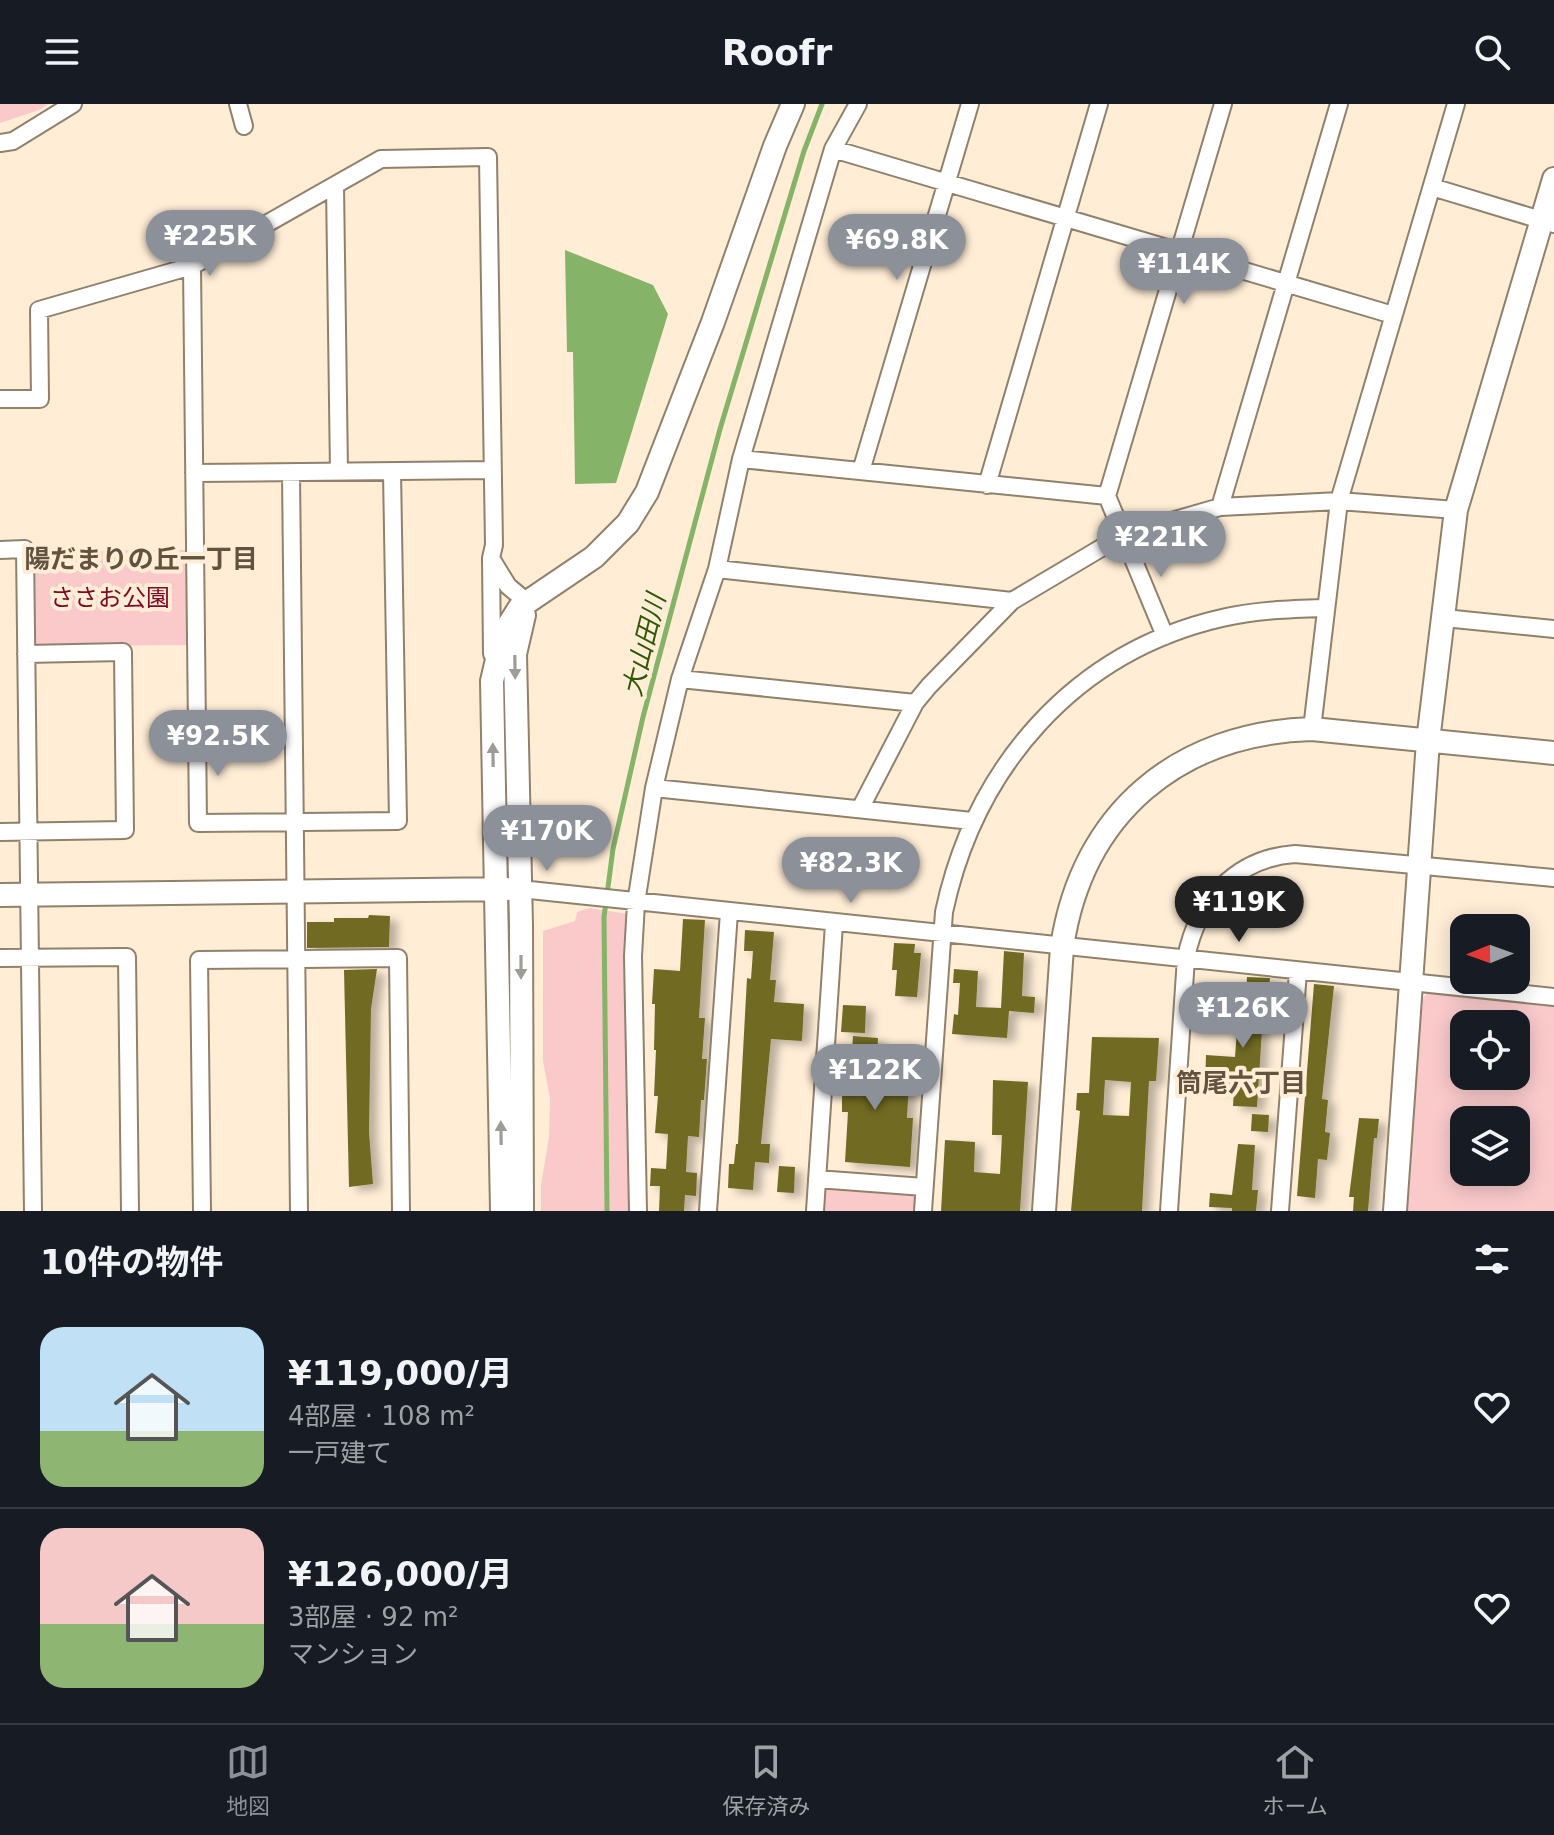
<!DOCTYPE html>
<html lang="ja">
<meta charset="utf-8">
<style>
body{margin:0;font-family:"DejaVu Sans","Noto Sans JP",sans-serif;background:#242831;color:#f1f3f6;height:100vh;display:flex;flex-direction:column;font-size:30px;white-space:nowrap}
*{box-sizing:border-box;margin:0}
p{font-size:26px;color:#9ea1a6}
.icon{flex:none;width:44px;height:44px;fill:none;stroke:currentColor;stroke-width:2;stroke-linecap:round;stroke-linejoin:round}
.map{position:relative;height:1107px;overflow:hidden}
.side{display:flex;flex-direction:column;background:#171b24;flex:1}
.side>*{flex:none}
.needle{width:52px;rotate:269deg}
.buttons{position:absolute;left:1450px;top:810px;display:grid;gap:16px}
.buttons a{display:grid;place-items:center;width:80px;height:80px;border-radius:16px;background:#171b24;box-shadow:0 4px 20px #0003;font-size:40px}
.price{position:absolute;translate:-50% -68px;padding:0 18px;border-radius:28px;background:#8c9099;color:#fff;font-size:26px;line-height:52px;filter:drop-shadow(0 2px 4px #0008)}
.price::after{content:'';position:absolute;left:50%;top:48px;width:24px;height:18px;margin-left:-12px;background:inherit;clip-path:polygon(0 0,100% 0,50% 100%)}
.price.current{background:#222;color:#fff}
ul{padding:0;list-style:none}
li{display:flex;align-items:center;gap:24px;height:200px;padding:0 40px}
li+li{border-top:2px solid #363941}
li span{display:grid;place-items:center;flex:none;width:224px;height:160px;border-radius:24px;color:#555}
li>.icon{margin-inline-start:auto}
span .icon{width:96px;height:96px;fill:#fffc;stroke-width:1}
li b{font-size:34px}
h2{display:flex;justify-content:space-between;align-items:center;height:96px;padding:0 40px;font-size:34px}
header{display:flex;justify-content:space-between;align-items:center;height:104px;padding:0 40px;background:#171b24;font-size:36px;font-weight:600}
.tab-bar{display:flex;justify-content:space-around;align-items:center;height:112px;border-top:2px solid #363941;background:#171b24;font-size:22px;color:#9ea1a6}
.tab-bar a{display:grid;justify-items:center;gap:4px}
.tab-bar .current{color:#8c9099}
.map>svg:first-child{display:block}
.green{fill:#facacb;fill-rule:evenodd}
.water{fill:#85b368}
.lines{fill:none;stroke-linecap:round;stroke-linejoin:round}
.stream{stroke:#85b368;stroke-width:5}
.building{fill:#716b24;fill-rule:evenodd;filter:url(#shadow)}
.street-casing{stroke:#90816c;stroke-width:20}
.secondary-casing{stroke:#90816c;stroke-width:26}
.street{stroke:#fff;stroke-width:16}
.secondary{stroke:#fff;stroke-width:22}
.oneway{fill:#9f9c97}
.labels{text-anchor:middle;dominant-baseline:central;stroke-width:8;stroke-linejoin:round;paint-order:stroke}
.park-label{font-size:24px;fill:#7c0925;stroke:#ffedd6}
.neighbourhood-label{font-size:26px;font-weight:bold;fill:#61533f;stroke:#ffedd6}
.water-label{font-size:26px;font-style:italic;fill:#2e5805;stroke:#ffedd6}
</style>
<header><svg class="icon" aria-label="menu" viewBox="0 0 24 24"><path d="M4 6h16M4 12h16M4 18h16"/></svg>Roofr<svg class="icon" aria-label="search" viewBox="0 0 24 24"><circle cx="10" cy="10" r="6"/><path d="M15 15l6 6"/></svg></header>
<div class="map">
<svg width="1554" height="1107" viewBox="0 0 1554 1107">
<defs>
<filter id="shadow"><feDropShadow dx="8" dy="4.5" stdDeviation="4" flood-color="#0004"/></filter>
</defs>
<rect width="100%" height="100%" fill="#ffedd6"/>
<path class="green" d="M0 0H48L39 6 0 19Z
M187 446 189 541 37 542 32 539 31 447Z
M589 804 628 810 625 881 631 1107H541V1081L549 1033 550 995 543 957V827L575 817 577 808Z
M1428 888 1554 900V1107H1407L1422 895ZM1464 920H1516V972H1464ZM1464 1016H1516V1068H1464Z
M829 1083 909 1088 916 1094 915 1107H823L825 1088Z"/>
<path class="water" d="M565 146 653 181 668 210 616 379 575 380 573 248H567Z"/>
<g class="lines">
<path class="stream" d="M607 1107 604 813 613 745 643 613 720 325 804 47 822 0"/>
</g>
<path class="building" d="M369 811 390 812 389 843 307 844V818H334V814H368Z
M683 815 705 816 699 914H705L702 955H707L704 996H701L699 1033 688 1032 686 1068 697 1069 696 1092 685 1091 684 1107H659L660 1082H650L651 1064 666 1065 668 1030 655 1029 658 992H654L656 946H654L655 900H652L654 865 680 867Z
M745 826 774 828 770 876H776L774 898 804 900 802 937 771 935 761 1040H770L769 1059 755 1058 753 1086 728 1084 729 1060H734L736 1040H738L747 874 751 875 753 847H744Z
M894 839 915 840 914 849H921L917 893 895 892 897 866H892Z
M1004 847 1024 849 1022 892 1035 893 1034 909 1009 907 1007 934 952 930 954 910 958 911 960 879H953L954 865 978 867 976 903 1001 904Z
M377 865 371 905 369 1028 373 1080 349 1083 344 866Z
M1247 873 1270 874 1266 911H1263L1257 1003 1233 1002 1234 985 1205 983 1206 951 1235 953 1238 912H1245Z
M1314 880 1334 882 1322 995 1328 996 1325 1028 1330 1029 1327 1056 1318 1055 1315 1094 1297 1092Z
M843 901 866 902 865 929 841 928Z
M853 932 878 934 876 977 909 978 907 1014H913L910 1063 845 1058 848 1008H842V995L843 976 850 977Z
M1092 933 1159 934 1156 977H1149L1142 1107H1071L1080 1007 1076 1006 1077 989H1089ZM1105 976 1131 978 1129 1012 1103 1011Z
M993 976 1028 978 1020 1107H941L945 1036 975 1038 974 1068 1000 1070 1002 1031H992Z
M1252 1010 1269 1011 1268 1028 1251 1027Z
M1359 1014 1379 1015 1377 1034H1374L1368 1107H1353L1354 1093H1349Z
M1238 1040 1255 1041 1252 1086H1258L1256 1107H1232V1104L1209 1103 1210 1089 1232 1091Z
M779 1062 795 1063 794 1089 777 1088Z"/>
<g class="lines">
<g class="street-casing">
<path id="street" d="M238 0 244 22
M0 39 13 37 73 0
M833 45 1393 211
M335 81 339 368
M1432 83 1554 120
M192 162 198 719 398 717 392 368
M0 295H40L39 206 192 162 381 55 488 53 494 441 491 454 492 550
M741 355 1107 392 1165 532
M861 367 970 0
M194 369 493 366
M291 369 299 1107
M987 381 1099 0
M1107 392 1223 0
M1220 403 1339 0
M0 446 25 445 33 1107
M492 456 508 482 527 498
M717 465 1012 497
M1444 514 1554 525
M680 575 915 599
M1312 625 1339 397 1456 0
M654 684 972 717
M860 705 915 599 929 582 1012 497 1123 431 1220 403 1339 397 1456 406
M0 728 125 726 123 548 26 550
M520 785 1554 893
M0 854 127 853 130 1107
M817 1075 924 1083
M202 1107 199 856 398 854 401 1107
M638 1107 633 852 636 799 654 684 680 575 717 465 741 355 833 45 858 0
M708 1107 729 808
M815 1107 834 820
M923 1107 944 808C975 663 1074 548 1222 514 1256 506 1291 505 1325 504
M1169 1107 1186 854C1197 798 1235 754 1295 750L1554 774
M1280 1107 1298 867"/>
</g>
<g class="secondary-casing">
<path id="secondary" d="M0 791 507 785
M502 1107 492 577 503 530 520 503 594 453 628 419 647 388 713 218 775 42 793 0
M522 1107 521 820 515 550 524 511
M1044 1107 1062 843C1082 709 1178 629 1312 625L1554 649
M1395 1107 1428 637 1456 406 1554 75"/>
</g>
<use href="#street" class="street"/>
<use href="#secondary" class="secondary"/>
</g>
<defs><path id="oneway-solid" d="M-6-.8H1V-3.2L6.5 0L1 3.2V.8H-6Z" transform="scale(2)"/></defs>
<g class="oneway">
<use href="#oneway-solid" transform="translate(515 563) rotate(89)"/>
<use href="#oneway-solid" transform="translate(493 651) rotate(-91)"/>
<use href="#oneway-solid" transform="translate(521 863) rotate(90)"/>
<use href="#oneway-solid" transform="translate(501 1029) rotate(-91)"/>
</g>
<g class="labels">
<g class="park-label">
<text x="110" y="494">ささお公園</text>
</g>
<g class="neighbourhood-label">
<text x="141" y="455">陽だまりの丘一丁目</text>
<text x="1241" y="979">筒尾六丁目</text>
</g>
<g class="water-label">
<text transform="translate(644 541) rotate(-76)">大山田川</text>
</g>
</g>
</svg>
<div class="buttons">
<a><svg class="needle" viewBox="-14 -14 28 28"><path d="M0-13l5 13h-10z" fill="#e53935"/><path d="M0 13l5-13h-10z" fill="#9ea1a6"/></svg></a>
<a><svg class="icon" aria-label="locate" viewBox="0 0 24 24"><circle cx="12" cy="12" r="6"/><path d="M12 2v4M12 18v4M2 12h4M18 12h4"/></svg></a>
<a><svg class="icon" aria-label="layers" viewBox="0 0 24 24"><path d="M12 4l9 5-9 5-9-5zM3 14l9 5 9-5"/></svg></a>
</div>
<b class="price" style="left:210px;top:174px">¥225K</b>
<b class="price" style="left:897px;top:178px">¥69.8K</b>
<b class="price" style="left:1184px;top:202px">¥114K</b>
<b class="price" style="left:1161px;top:475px">¥221K</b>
<b class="price" style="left:218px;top:674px">¥92.5K</b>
<b class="price" style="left:547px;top:769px">¥170K</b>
<b class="price" style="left:851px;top:801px">¥82.3K</b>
<b class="price current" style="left:1239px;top:840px">¥119K</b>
<b class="price" style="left:1243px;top:946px">¥126K</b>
<b class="price" style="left:875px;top:1008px">¥122K</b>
</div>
<section class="side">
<h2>10件の物件<svg class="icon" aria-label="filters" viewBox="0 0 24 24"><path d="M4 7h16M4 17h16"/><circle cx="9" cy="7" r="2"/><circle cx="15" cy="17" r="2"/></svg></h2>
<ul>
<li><span style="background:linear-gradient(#bfe0f5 65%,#8fb573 0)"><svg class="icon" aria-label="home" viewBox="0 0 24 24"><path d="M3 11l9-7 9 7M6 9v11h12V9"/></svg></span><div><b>¥119,000/月</b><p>4部屋 · 108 m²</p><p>一戸建て</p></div><svg class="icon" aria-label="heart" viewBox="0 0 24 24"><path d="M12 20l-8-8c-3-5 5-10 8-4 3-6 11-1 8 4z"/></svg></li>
<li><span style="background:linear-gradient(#f6c9c9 60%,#8fb573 0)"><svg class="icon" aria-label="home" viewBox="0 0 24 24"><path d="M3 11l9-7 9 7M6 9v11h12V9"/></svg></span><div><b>¥126,000/月</b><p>3部屋 · 92 m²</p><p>マンション</p></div><svg class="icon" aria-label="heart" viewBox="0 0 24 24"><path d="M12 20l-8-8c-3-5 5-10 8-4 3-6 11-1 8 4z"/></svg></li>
</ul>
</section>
<nav class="tab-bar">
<a class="current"><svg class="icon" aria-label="map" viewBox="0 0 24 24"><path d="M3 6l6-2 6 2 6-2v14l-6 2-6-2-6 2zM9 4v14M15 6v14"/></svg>地図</a>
<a><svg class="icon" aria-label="saved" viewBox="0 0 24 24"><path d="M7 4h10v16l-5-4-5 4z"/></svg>保存済み</a>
<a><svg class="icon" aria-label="home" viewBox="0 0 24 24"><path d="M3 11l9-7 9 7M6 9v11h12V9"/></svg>ホーム</a>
</nav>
